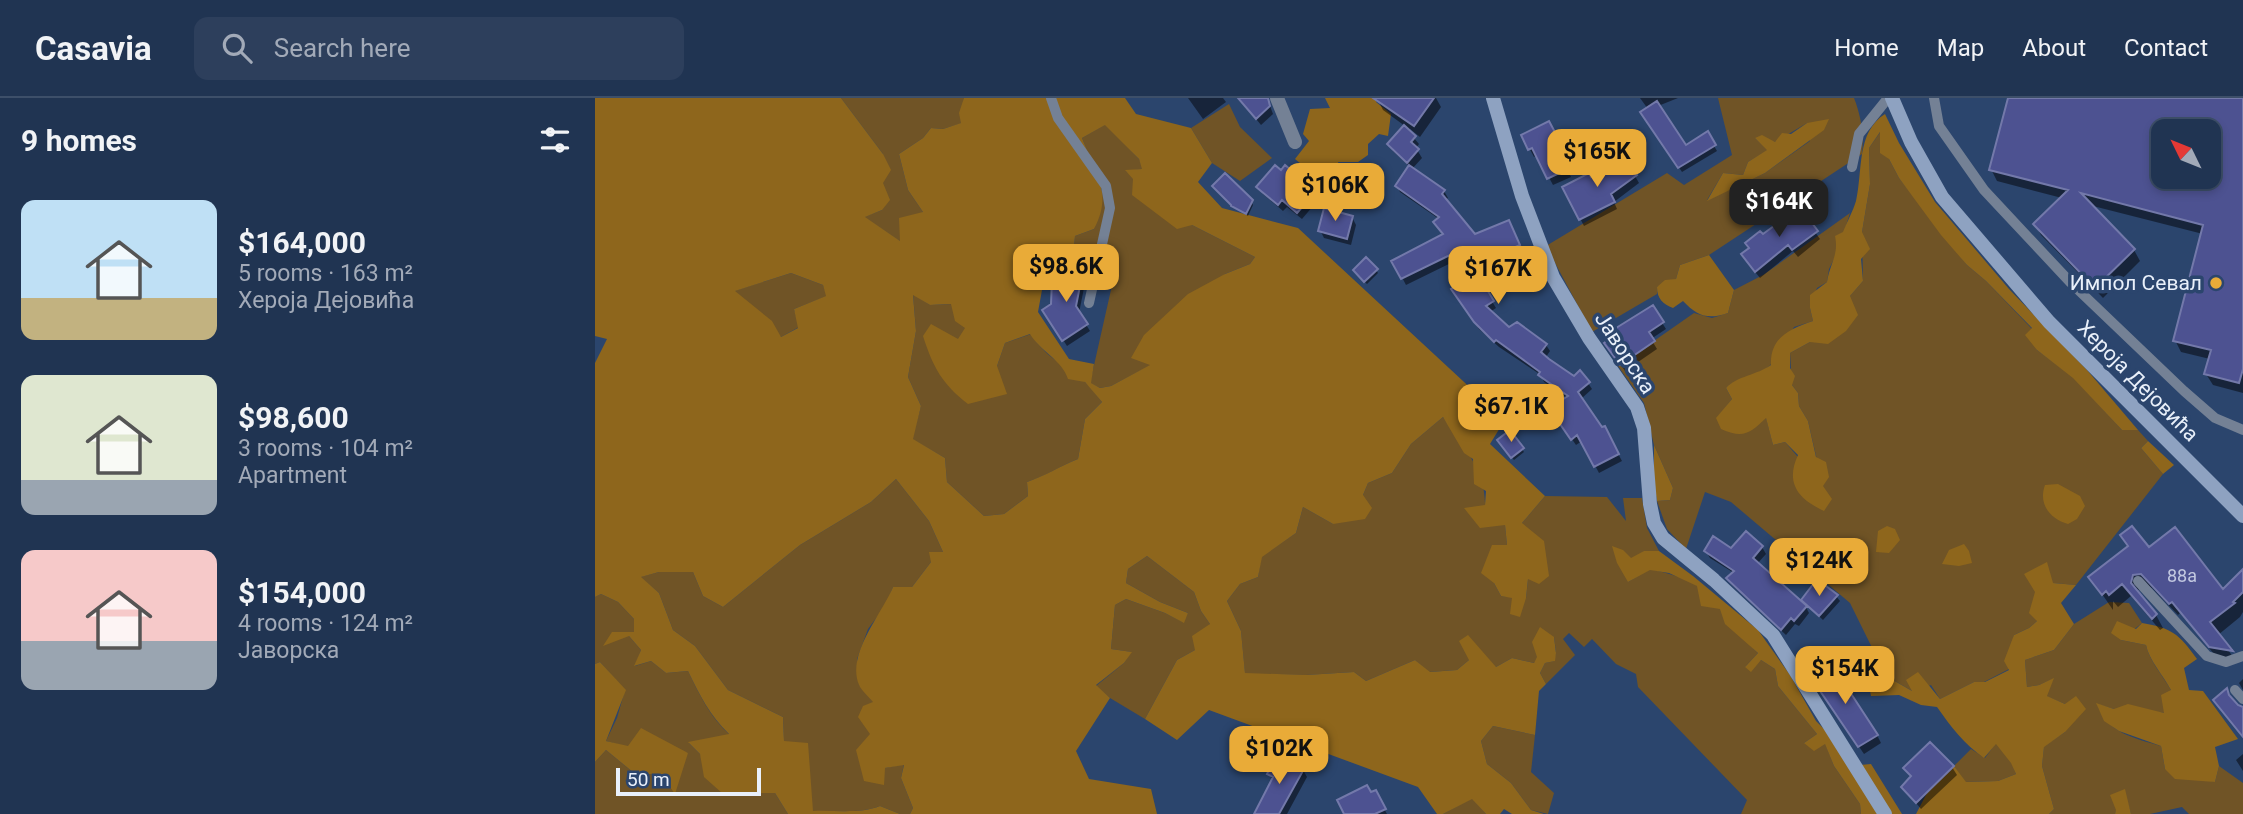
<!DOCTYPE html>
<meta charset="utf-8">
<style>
body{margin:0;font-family:Roboto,sans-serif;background:#2d3f5c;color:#f1f3f6;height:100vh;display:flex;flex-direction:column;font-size:26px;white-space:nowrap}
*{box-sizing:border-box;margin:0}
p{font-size:23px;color:#a2aab8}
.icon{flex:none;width:38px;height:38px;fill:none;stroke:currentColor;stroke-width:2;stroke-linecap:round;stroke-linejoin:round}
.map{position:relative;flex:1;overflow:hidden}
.panel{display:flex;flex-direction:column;background:#203452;width:595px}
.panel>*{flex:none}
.needle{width:46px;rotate:313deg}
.buttons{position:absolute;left:1556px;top:21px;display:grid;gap:14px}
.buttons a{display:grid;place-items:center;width:70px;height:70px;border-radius:14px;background:#203452;box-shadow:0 4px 10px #0003,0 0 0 2px #3d4f69;font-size:35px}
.scale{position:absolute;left:21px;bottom:18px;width:145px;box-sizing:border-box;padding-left:7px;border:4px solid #e9f0fa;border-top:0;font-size:19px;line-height:24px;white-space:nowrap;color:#e9f0fa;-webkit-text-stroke:5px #2b456d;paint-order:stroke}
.price{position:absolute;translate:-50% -60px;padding:0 16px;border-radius:14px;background:#e9ab38;color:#111;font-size:23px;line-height:46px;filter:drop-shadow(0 2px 4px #0008)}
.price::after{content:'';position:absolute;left:50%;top:42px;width:21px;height:16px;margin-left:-10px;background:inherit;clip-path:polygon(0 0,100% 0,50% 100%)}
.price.selected{background:#222;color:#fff}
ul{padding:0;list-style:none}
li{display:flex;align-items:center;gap:21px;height:175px;padding:0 21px}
li span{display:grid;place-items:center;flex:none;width:196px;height:140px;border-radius:14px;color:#555}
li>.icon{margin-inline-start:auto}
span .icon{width:84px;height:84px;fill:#fffc;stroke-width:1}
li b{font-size:30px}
h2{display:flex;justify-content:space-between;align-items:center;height:84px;padding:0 21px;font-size:30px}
header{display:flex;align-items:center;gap:42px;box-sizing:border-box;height:98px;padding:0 35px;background:#203452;border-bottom:2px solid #3d4f69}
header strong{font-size:33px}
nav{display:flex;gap:38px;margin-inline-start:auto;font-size:24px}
.search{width:490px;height:63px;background:#2d3f5c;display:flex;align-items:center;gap:18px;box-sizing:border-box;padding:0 24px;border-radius:14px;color:#a2aab8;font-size:26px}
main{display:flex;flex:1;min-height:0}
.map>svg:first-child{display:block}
.green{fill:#705426;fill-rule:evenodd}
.forest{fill:#8e661c;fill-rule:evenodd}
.shadow{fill:#0007;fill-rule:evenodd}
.building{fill:#4d5291;stroke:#7379aa;stroke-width:2;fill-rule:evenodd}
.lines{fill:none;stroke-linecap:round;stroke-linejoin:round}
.lane{stroke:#748195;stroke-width:10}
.street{stroke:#748195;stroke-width:14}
.secondary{stroke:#8ea2c1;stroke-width:14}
.poi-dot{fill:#e9ab38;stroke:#2b456d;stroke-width:2.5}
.labels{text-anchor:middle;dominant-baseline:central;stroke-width:7;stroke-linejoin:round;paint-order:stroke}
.number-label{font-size:18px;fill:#c2c8e0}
.poi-label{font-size:21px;fill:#e9f0fa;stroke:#2b456d;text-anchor:end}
.street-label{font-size:21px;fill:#e9f0fa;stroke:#2b456d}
</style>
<header>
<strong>Casavia</strong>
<div class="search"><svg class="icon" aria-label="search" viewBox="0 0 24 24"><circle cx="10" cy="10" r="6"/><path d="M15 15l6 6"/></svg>Search here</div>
<nav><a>Home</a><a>Map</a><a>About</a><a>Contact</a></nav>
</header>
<main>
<section class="panel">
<h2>9 homes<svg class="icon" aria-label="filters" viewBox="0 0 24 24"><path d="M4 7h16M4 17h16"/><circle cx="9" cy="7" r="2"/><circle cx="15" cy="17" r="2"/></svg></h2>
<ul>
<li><span style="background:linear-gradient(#bfe0f5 70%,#c2b280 0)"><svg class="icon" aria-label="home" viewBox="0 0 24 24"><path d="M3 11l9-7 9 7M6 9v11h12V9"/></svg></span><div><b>$164,000</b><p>5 rooms · 163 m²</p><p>Хероја Дејовића</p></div></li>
<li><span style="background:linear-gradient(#dfe7d0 75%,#9aa5b1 0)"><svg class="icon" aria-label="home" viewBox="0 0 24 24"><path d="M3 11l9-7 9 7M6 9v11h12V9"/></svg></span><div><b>$98,600</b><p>3 rooms · 104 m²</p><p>Apartment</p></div></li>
<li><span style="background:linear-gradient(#f6c9c9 65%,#9aa5b1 0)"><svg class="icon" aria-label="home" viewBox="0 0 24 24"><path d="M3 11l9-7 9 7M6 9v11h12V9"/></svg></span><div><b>$154,000</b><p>4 rooms · 124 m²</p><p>Јаворска</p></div></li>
</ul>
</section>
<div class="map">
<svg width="1648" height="716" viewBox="0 0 1648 716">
<rect width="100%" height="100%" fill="#2b456d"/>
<path class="green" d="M246 0H369L367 25 348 31 336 30 328 40 304 56 313 92 328 114 306 144 269 119 287 112 288 56Z
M1123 0H1259C1266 18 1269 36 1267 56L1114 157 1085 167 1081 181 1062 189V196L997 234 951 148 1072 75 1089 87 1137 57ZM1212 25 1215 43 1170 75 1112 102 1128 75 1148 77 1153 64 1173 52 1160 40 1180 44Z
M634 6 645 29 677 60 645 83 617 65 596 30Z
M511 26 544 61 548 71 531 73 597 127 660 159 655 166 630 176 556 267 516 288 505 290 495 285 520 174 478 159 480 138 499 131 508 91 487 40Z
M1286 33 1294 61 1304 80 1372 167 1391 183 1437 231 1442 252 1478 279 1527 332H1543L1553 343 1546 350 1568 376 1481 487 1458 485 1440 494 1442 523 1434 530 1419 537 1414 571 1389 584H1379L1345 601 1336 587 1319 594 1291 578 1255 505 1136 404 1110 394 1091 451 1072 431 1062 403 1075 402 1078 390 1059 347 1049 305 1023 268 1099 215 1117 220 1133 215 1139 192 1168 177 1255 115 1243 153 1234 171 1232 184 1222 190 1215 210 1218 223 1199 229C1190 244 1182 266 1166 274 1154 281 1141 280 1131 290L1137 301 1122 320 1171 319 1178 347 1190 344 1228 388 1213 323 1204 308 1203 295 1197 287 1195 255 1215 244 1268 183 1267 134 1275 86 1274 50Z
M196 175 228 187 232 198 199 211 204 229 186 239 139 193Z
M318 196 335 207 357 206 371 231 364 241 402 268 410 245 436 236C448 257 470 268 489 283 496 289 501 297 507 304L490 321 483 361C465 368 451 378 432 384L433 398 409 416 389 418 352 384 350 360 317 341 326 308 313 279 321 233Z
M848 319C867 346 891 373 890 408L870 411 910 427 912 447 899 485 906 498 931 500 933 481 927 425 950 398 1012 399 1031 423 1028 400H1047L1052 430 1064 453H1049L1033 484 1055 471C1071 475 1089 479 1103 488 1127 505 1141 535 1163 555L1150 569 1166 562 1180 571 1183 588 1222 636 1209 645H1230L1239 668 1265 706 1266 716H1146L1152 702 1043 589 1041 576 1021 566 997 541 989 549 974 535 968 541 980 557 951 586 945 575 950 565 959 563 961 554 959 539 939 565 917 560 901 569 874 562 862 572 834 574 820 562 771 583 759 574 711 577 650 576 646 533 632 503 645 486 663 479 666 459 701 435 708 409 738 426 768 397 773 385 797 375 816 346Z
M301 381 334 423 348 454 336 464 317 489H298L291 507 273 531 262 561 264 587 279 604 275 636 290 670 309 666 306 680 318 710 315 716H305L285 708C266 716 240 712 218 714L189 643 188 619 133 592 100 548 78 532 64 495 45 479 64 474H98L108 498 128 509 205 447 276 404Z
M552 458 599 494 606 513 615 526 600 552 582 562 550 621 515 600 501 588 529 565 536 554 516 551 520 507 531 501 570 515 588 524 593 515 565 504 531 485 533 471Z
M6 496 23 504 39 521V534L34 538 46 552 40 568 56 563 71 575 93 573C104 596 115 619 135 637L94 645 105 656 128 695H180L193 716H0V664L11 652 39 675 66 677 93 655 33 649 11 643 22 620 30 592 5 564 0 566V499Z
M1514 504 1534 505 1547 525 1526 542 1551 547C1554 562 1568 578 1576 592L1570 615 1519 611 1502 606C1512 635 1539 640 1566 648L1570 671 1620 684 1624 668 1648 685V716H1594L1587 709 1555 716H1536L1529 692 1520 716H1454L1459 711 1447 668 1449 648 1470 634V606L1451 598 1458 581 1444 587 1432 589 1430 562 1459 552 1479 526Z
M898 628 940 637 936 674 959 695 953 716 936 712 916 685 892 666 886 643Z
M1401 645 1417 665 1421 676 1403 683 1370 684 1359 668 1376 651 1390 660Z
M877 700 891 716H848Z"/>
<path class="forest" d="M0 0H246L288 56 296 72 288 85 295 102 287 112 270 119 305 143 304 120 328 114 313 92 304 56 328 40 336 30 348 31 366 25 364 15 369 0H530L541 16 596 30 617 65 603 84 627 110 703 130 882 296 907 299 911 320 895 346 950 398 927 425 949 443 954 478 944 486 933 481 931 500 925 519 915 516 917 500 906 498 899 485 886 475 897 447H912L910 427 885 430 869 410 890 407 891 393 879 386 878 361 869 355 848 319 816 346 797 375 773 385 768 397 777 410 770 421 738 426 708 409 701 435 667 459 663 479 645 486 632 503 646 533 650 575 711 577 759 574 771 583 820 562 835 574 862 572 874 562 864 543 873 537 901 569 917 560 939 565 942 559 937 544 945 529 959 539 961 555 960 563 950 565 945 575 951 586 944 593 940 637 898 628 886 643 892 666 916 685 936 712 949 716H917L909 711 905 716H891L877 701 848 716H842L823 689 614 612 582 642 550 621 582 562 600 552 597 538 615 526 606 513 599 494 552 458 533 471 531 485 565 504 593 515 589 525 570 515 531 501 520 507 516 551 537 554 529 565 501 587 515 600 481 653 494 681 556 691 562 716H315L318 710 306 680 309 667 290 670 289 687 269 683 261 652 275 636 263 619 268 608 278 604C274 599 266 592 264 587 251 556 287 516 298 489H317L336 464 334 454H348L334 423 301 381 276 404 205 447 128 509 108 498 98 474H64L46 479 64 495 78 532 100 548 133 592 188 619 189 643 213 645 218 713C240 712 266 716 285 708L305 716H193L180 695H127L109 679 105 656 93 644 134 636C115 618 104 596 93 573L71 575 56 563 39 568 46 552 34 538 8 548 17 534H39V521L23 504 6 496 0 499V265L12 241 0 238ZM510 27 544 61 547 71 530 72 538 81 537 97 582 131 597 127 660 159 655 166 630 176 593 196 549 237 536 260 555 267 516 288 505 290 496 285 499 266 474 261 443 214 449 181 478 159 480 138 499 131C518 95 501 75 487 40ZM196 175 228 187 231 198 199 211 203 230 186 239 177 223 140 193ZM318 197 335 207 356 206 360 223 370 230 363 241 336 226 328 238C338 269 347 286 373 306L412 296 402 268 410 245 435 236C445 253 467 262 473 281L490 284 507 304 490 321 483 361C465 368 450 378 432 384L433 398 409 416 389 418 352 384 350 360 318 341 326 308 313 279 321 233Z
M730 0H782L781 4 796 16 793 38 784 36 773 46V57L763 64H743L747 77C725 78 716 75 700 61L714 43 708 36 715 11 735 10Z
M1290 16 1304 45 1340 104 1414 191 1492 272 1543 332H1527L1478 280 1442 252 1430 237 1437 230 1391 183 1372 167 1346 137 1304 80 1294 61 1285 55V34L1274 50 1275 86 1267 134 1275 151 1266 161 1268 183 1255 198 1263 217 1251 233 1233 246 1215 244 1195 255V270L1200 278 1197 287 1203 295 1204 308 1213 323 1221 359 1231 364 1234 379 1228 388 1237 401 1229 413C1203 401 1190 385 1203 357L1190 344 1178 347 1171 320C1155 335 1149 341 1126 331L1121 320 1137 301 1131 290C1142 278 1162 277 1176 267 1175 239 1195 231 1218 223L1215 210V197L1232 184C1235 165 1244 157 1240 138L1248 134C1252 124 1258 113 1261 103 1268 73 1261 34 1290 16Z
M1234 21 1229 32 1170 75 1112 103 1128 75 1148 77 1153 64 1172 52 1160 40 1167 37 1180 44 1187 35 1196 36 1212 25Z
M1114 157 1139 192 1133 215C1113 222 1102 218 1088 203L1078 210C1068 206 1062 201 1062 189L1070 182 1081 181 1085 167Z
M1553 343 1579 367 1568 376 1546 350Z
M1059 347 1078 390 1075 402 1062 403 1059 386Z
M1463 386 1485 398 1490 408 1482 421 1473 426C1455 421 1443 406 1450 387Z
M1292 428 1300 431 1305 442 1294 455 1281 454 1283 433Z
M1369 446 1374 453 1377 465 1364 468 1347 466 1354 452Z
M1017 448 1028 452 1036 460 1049 453H1064L1098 478 1163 532 1195 577 1221 623 1265 667 1276 666 1307 716H1266L1265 706 1239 668 1230 646 1219 653 1209 645 1222 636 1183 588 1180 571 1166 562 1156 574 1150 569 1163 555 1130 526 1125 511 1106 508 1102 488 1074 475 1055 472 1033 484 1022 465Z
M1452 464 1458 485 1481 487 1466 505 1479 526 1459 552 1430 562 1432 589 1444 587 1459 580 1452 598 1470 606 1481 598 1491 611 1470 634 1449 649 1447 668 1459 711 1454 716H1321L1332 695 1359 668 1371 684 1403 683 1421 676 1416 665 1401 646 1389 660C1369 646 1356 629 1342 609L1326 607 1304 597 1276 598 1273 583 1291 578 1317 593 1311 582 1323 574 1345 601 1379 584H1390L1414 572 1409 563 1419 537 1434 530 1442 523 1434 515 1440 494 1429 476Z
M1522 523 1541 531 1547 525C1577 530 1584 536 1602 561L1589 570 1594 592 1608 593 1643 641 1620 649 1624 668 1620 684 1580 681 1570 671 1566 648 1524 633 1509 623 1501 605 1519 611 1533 606 1569 615 1566 597 1576 592C1568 577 1554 562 1551 547L1526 542 1516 535Z
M5 564 31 592 11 643 33 648 46 630 93 655 80 696 66 677 39 675 11 652 0 664V566Z
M1530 691 1536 716H1520L1521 712 1515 697Z"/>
<path class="shadow" d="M593 0H628L631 4 608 21Z
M644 0H672L678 16 666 27Z
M782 0H841L846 9 825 39 815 31 813 33 824 46 821 50 827 60 817 71 849 93 853 100 850 102 879 139 917 130 927 154 893 169 897 176 884 182 901 210 895 214 914 232 951 247 955 253 951 259 979 280 993 285 997 291 986 301 1007 331 1009 330 1027 363 1004 375 987 343 981 347 960 317 972 300 949 284 946 277 904 249 884 231 862 198 871 183 862 162 811 187 799 164 853 143 844 121 805 94 802 88 815 69 798 53 794 46 810 28 788 12Z
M1045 0H1083L1063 8 1091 49 1112 36 1122 53 1087 74 1051 20 1053 11Z
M1414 0H1648V295L1618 287 1611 276 1615 261 1586 254 1580 242 1608 136 1494 107 1539 152 1545 163 1508 200 1446 137 1440 126 1467 100 1402 83 1396 71ZM1568 33H1614V79H1568Z
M958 33 964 46 961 48 976 79 958 87 942 57 939 59 928 38Z
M1040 78 1044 85 1019 104 1022 111 989 128 969 89 995 81Z
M664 89 719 94 724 101 707 121 692 109 688 113 668 96Z
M656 103 658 107 653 118 638 108Z
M1204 112 1225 141 1203 159 1198 153 1165 180 1152 164 1156 151 1167 139Z
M757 119 761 127 756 147 729 140 725 132Z
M488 169 492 175 484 215 495 233 472 248 449 212 458 207 472 185Z
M781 172 783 175 772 186 762 176Z
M1057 209 1071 231 1056 241 1062 251 1030 273 1015 251 1018 241Z
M915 334 929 354 919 362 906 346Z
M1527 438 1628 493 1648 474V514L1645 519 1623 537 1642 565 1624 562 1585 515 1583 517 1557 490 1548 488 1542 493 1561 517 1568 530 1565 532 1536 498 1523 509 1518 503V512L1496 480 1534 449Z
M1167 449 1171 456 1162 466 1211 509 1214 515 1204 528 1200 526 1191 537 1137 487 1134 481 1139 475 1115 460 1111 453Z
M1224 491 1241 498 1245 503 1228 522 1208 503Z
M1648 581V592L1644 585Z
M1224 589 1282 637 1286 645 1269 656Z
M1648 656V673L1641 662Z
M1357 669 1362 677 1326 711 1308 689 1317 680 1311 671Z
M708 672 712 679 692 716H661L678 683 674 676Z
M775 696 784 701 792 716H751Z"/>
<path class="building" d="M643 0H673L675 8 661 21Z
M778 0H839L819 28Z
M1413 0H1648V271L1644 285 1609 276 1616 252 1578 243 1608 127 1486 95 1540 151 1500 190 1438 126 1473 92 1394 72ZM1568 33H1614V79H1568Z
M1062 3 1091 47 1113 33 1121 47 1083 70 1045 14Z
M954 23 962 38 958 40 973 71 952 81 937 50 933 52 926 37Z
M809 27 821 38 816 44 824 51 812 65 792 46Z
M1028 60 1042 77 1016 96 1020 104 984 122 967 89 994 75 996 79 1005 74 1006 77Z
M680 67 686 72 690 67 721 93 702 115 687 102 683 107 661 89Z
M814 67 850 92 847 96 880 136 914 122 925 147 891 162 894 169 882 175 899 203 891 208 914 229 922 224 952 246 946 254 954 261 979 278 985 272 995 284 983 294 1007 329 1010 328 1024 356 999 369 982 337 976 342 954 310 973 298 943 277 945 274 901 242 899 244 879 224 856 191 869 182 857 156 806 181 796 163 848 136 838 124 844 119 800 88Z
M630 75 658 102 651 116 636 108V107L617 88Z
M1205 109 1223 133 1197 152 1193 147 1160 174 1146 156 1154 150 1150 145 1165 133 1168 136Z
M729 110 758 118 752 141 723 133Z
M771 159 783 171 769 184 758 172Z
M475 164 489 168 481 208 493 226 467 243 447 212 456 206 457 183H471Z
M1058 207 1069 224 1054 234 1060 243 1025 267 1009 245 1016 240 1013 235Z
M915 332 929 350 916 360 902 342Z
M1537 428 1554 449 1580 429 1628 491 1648 471V494L1638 504 1640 505 1615 524 1638 553 1614 549 1577 504 1574 506 1546 476 1538 477 1536 485 1562 516 1557 521 1527 486 1514 497 1511 493 1507 497 1493 479 1533 448 1525 437Z
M1151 433 1168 448 1158 460 1212 508 1199 523 1196 520 1186 532 1131 480 1139 473 1109 453 1118 438 1136 450Z
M1219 485 1224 488 1227 485 1243 497 1224 518 1206 502Z
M1238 568 1283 637 1263 649 1217 581Z
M1632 590 1634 597 1643 607 1648 609V639L1618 602Z
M1335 644 1359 668 1321 705 1306 689 1316 678 1308 670Z
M682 656 709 671 684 716H659L678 679 672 676Z
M772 687 776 694 781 692 791 711 780 716H749L742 702Z"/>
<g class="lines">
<path class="lane" d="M456 0 463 20 511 88 515 110 494 205
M1339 0 1344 28 1389 92 1476 185 1589 293 1620 320 1648 332
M1257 69 1264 36 1293 0
M1543 483 1612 558 1631 564 1648 558
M1640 592 1648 601"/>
<path class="street" d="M682 0 700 44"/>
<path class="secondary" d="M898 0 927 98 958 179 994 240 1042 309 1049 330 1055 406 1059 425 1068 440 1119 482 1178 537 1290 716
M1297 0 1316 44 1347 99 1454 224 1648 418"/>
</g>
<circle class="poi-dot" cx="1621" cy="185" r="7"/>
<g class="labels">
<g class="number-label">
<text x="1587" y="477">88a</text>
</g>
<g class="poi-label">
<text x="1607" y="185">Импол Севал</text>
</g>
<g class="street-label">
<text transform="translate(1030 255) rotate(57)">Јаворска</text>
<text transform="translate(1543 283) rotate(45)">Хероја Дејовића</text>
</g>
</g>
</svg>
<div class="buttons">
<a><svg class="needle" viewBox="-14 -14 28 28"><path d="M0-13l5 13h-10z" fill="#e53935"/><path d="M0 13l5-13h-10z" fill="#a2aab8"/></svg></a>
</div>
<div class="scale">50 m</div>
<b class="price" style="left:1002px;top:91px">$165K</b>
<b class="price" style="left:740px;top:125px">$106K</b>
<b class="price selected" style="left:1184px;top:141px">$164K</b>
<b class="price" style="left:471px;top:206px">$98.6K</b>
<b class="price" style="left:903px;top:208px">$167K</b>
<b class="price" style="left:916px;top:346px">$67.1K</b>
<b class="price" style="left:1224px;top:500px">$124K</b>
<b class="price" style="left:1250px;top:608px">$154K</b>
<b class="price" style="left:684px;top:688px">$102K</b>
</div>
</main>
